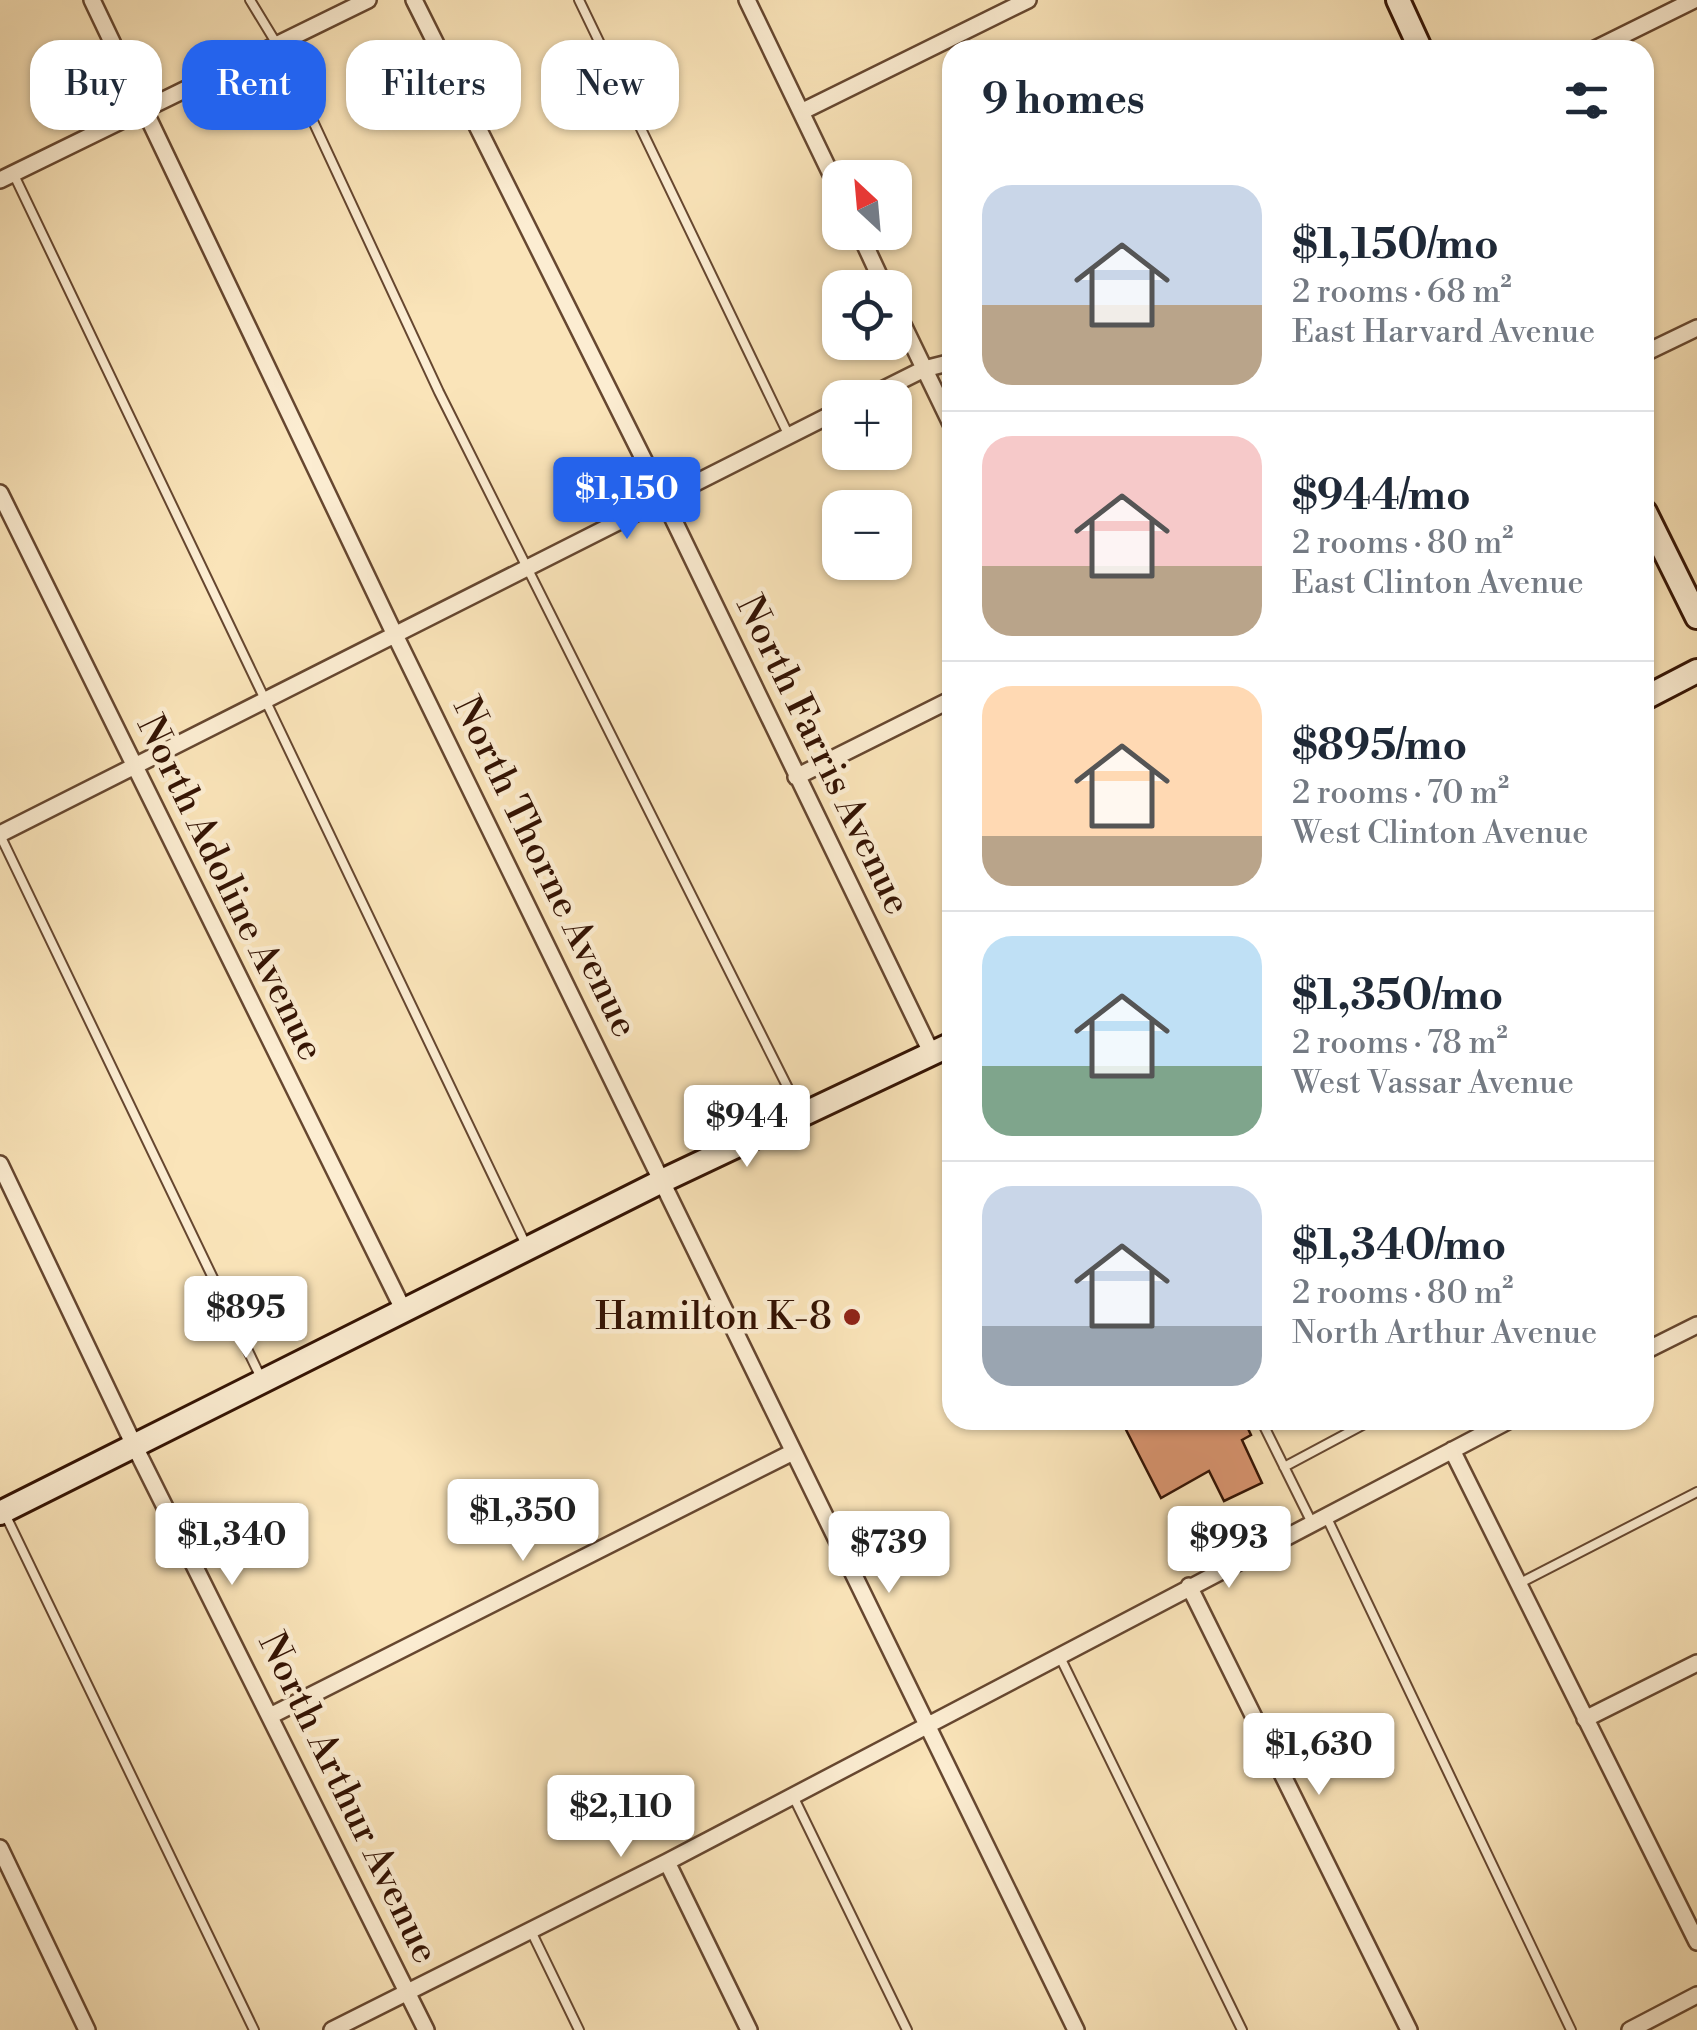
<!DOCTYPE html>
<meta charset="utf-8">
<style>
body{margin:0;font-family:"Libre Bodoni",serif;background:#f2f2f3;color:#1f2937;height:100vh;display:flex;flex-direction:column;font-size:38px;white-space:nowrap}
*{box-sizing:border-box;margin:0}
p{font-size:32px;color:#747a83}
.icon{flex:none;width:55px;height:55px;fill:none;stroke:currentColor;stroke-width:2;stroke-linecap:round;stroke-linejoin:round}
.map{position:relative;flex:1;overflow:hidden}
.details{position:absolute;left:942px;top:40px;width:712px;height:1390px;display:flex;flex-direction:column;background:#fff;border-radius:30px;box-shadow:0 2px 8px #0004}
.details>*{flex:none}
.top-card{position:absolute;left:30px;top:40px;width:762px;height:90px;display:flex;gap:20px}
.needle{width:65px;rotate:334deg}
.buttons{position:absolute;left:822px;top:160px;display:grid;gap:20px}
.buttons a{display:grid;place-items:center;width:90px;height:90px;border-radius:20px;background:#fff;box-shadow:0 2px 8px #0004;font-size:50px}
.price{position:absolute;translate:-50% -85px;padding:0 22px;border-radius:10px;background:#fff;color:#222;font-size:32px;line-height:65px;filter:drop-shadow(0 2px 5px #0008)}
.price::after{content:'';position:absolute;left:50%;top:60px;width:30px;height:22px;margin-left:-15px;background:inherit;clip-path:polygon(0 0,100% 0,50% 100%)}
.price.selected{background:#2563eb;color:#fff}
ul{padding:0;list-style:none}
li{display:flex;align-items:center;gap:30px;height:250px;padding:0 40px}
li+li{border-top:2px solid #e0e1e3}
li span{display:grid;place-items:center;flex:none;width:280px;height:200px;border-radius:30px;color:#555}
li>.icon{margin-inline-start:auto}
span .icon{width:120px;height:120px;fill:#fffc;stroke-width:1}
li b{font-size:42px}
h2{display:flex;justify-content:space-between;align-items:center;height:120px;padding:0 40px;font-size:42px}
.tag{padding:0 35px;border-radius:30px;background:#fff;box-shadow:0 2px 8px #0004;font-size:35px;line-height:90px}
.tag.selected{background:#2563eb;color:#fff}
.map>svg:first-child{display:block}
.building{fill:#d7936e;stroke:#341303;stroke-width:2.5}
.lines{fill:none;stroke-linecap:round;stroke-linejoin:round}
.service-casing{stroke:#664730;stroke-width:12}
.minor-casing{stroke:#664730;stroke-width:20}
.secondary-casing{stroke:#341303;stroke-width:28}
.service{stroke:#fcedd2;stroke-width:8}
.minor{stroke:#fcedd2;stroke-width:15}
.secondary{stroke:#fcedd2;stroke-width:22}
.poi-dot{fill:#8f2418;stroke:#fcedd2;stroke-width:4}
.labels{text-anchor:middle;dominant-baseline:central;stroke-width:9;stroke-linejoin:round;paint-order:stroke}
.street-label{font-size:38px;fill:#341303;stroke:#fcedd2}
.poi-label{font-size:38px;fill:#341303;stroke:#fcedd2;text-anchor:end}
</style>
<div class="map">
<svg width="1697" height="2030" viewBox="0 0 1697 2030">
<rect width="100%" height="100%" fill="#fae4b9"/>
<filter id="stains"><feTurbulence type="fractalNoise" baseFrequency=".002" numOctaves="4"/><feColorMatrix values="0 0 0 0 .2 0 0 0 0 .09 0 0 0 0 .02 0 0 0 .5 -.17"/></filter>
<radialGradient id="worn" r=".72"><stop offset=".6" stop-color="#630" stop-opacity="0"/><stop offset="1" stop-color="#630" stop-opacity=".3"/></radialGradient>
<path class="building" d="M1121 1420H1244L1251 1435 1242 1440 1262 1483 1224 1501 1209 1471 1161 1498Z"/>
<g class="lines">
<g class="service-casing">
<path id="service" d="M250 0 278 46 439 392 799 1110
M579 0 789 436
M14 175 526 1245
M0 835 262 1380
M1261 1420 1312 1523
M1284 1467 1372 1420
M4 1512 254 2030
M1326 1516 1571 2030
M1520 1583 1697 1492
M1059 1655 1242 2030
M793 1796 907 2030
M531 1931 579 2030"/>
</g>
<g class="minor-casing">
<path id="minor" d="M92 0 395 635 1076 2030
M414 0 663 498 932 1054
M747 0 840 193
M1593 50 1694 0
M801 112 1028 0
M0 180 368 0
M859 232 885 288
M895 308 952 426
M1645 353 1697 328
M866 398 924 369 952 362
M0 493 404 1311
M796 777 952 699
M0 834 840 410
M0 1164 134 1445 426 2030
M1645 1351 1697 1325
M1452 1450 1697 1942
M1189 1586 1409 2030
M272 1715 793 1452
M1585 1719 1697 1663
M0 1848 87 2030
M667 1862 749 2030
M332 2030 667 1862 1510 1420
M1630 2030 1697 1995"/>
</g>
<g class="secondary-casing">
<path id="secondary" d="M1398 0 1421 50
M1645 512 1697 617
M1645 698 1697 671
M0 1513 662 1181 952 1044"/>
</g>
<use href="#service" class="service"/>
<use href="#minor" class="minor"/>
<use href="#secondary" class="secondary"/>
</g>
<circle class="poi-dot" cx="852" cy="1317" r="10"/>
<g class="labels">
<g class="street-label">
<text transform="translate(823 755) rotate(64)">North Farris Avenue</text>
<text transform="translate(545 867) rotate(64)">North Thorne Avenue</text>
<text transform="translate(230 888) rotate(64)">North Adoline Avenue</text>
<text transform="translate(348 1798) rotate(64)">North Arthur Avenue</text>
</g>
<g class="poi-label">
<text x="832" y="1317">Hamilton K-8</text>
</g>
</g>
<rect width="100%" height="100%" filter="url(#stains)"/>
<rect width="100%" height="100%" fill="url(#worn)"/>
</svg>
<div class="buttons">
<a><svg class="needle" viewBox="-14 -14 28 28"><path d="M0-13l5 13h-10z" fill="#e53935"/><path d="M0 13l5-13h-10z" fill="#747a83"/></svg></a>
<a><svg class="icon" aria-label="locate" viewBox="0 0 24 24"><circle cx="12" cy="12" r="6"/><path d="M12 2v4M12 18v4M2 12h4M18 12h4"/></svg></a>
<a>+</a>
<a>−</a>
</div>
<b class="price selected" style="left:627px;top:542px">$1,150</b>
<b class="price" style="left:747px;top:1170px">$944</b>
<b class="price" style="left:246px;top:1361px">$895</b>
<b class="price" style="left:523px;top:1564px">$1,350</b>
<b class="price" style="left:232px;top:1588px">$1,340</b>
<b class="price" style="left:1229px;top:1591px">$993</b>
<b class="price" style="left:889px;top:1596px">$739</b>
<b class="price" style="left:1319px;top:1798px">$1,630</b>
<b class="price" style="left:621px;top:1860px">$2,110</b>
<div class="top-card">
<a class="tag">Buy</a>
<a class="tag selected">Rent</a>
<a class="tag">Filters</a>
<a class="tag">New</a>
</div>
<section class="details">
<h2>9 homes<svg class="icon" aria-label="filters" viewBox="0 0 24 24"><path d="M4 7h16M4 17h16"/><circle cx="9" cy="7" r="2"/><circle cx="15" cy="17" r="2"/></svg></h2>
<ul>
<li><span style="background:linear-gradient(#c9d6e8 60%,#b9a48a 0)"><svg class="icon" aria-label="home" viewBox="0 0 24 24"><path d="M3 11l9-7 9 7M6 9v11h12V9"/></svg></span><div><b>$1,150/mo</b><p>2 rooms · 68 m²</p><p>East Harvard Avenue</p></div></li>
<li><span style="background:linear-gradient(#f6c9c9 65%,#b9a48a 0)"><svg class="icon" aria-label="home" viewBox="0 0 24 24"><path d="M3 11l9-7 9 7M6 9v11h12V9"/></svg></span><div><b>$944/mo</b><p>2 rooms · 80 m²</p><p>East Clinton Avenue</p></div></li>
<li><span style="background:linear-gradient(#ffd9b3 75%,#b9a48a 0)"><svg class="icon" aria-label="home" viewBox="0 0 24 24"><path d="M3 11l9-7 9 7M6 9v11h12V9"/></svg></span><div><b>$895/mo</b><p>2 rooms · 70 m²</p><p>West Clinton Avenue</p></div></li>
<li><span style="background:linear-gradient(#bfe0f5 65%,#7fa58c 0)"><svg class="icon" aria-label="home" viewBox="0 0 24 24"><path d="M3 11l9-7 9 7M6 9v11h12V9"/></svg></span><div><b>$1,350/mo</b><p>2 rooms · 78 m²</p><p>West Vassar Avenue</p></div></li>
<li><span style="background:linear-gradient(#c9d6e8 70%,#9aa5b1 0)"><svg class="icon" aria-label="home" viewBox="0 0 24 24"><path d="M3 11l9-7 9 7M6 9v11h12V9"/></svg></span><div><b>$1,340/mo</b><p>2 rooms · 80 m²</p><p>North Arthur Avenue</p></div></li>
</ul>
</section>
</div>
